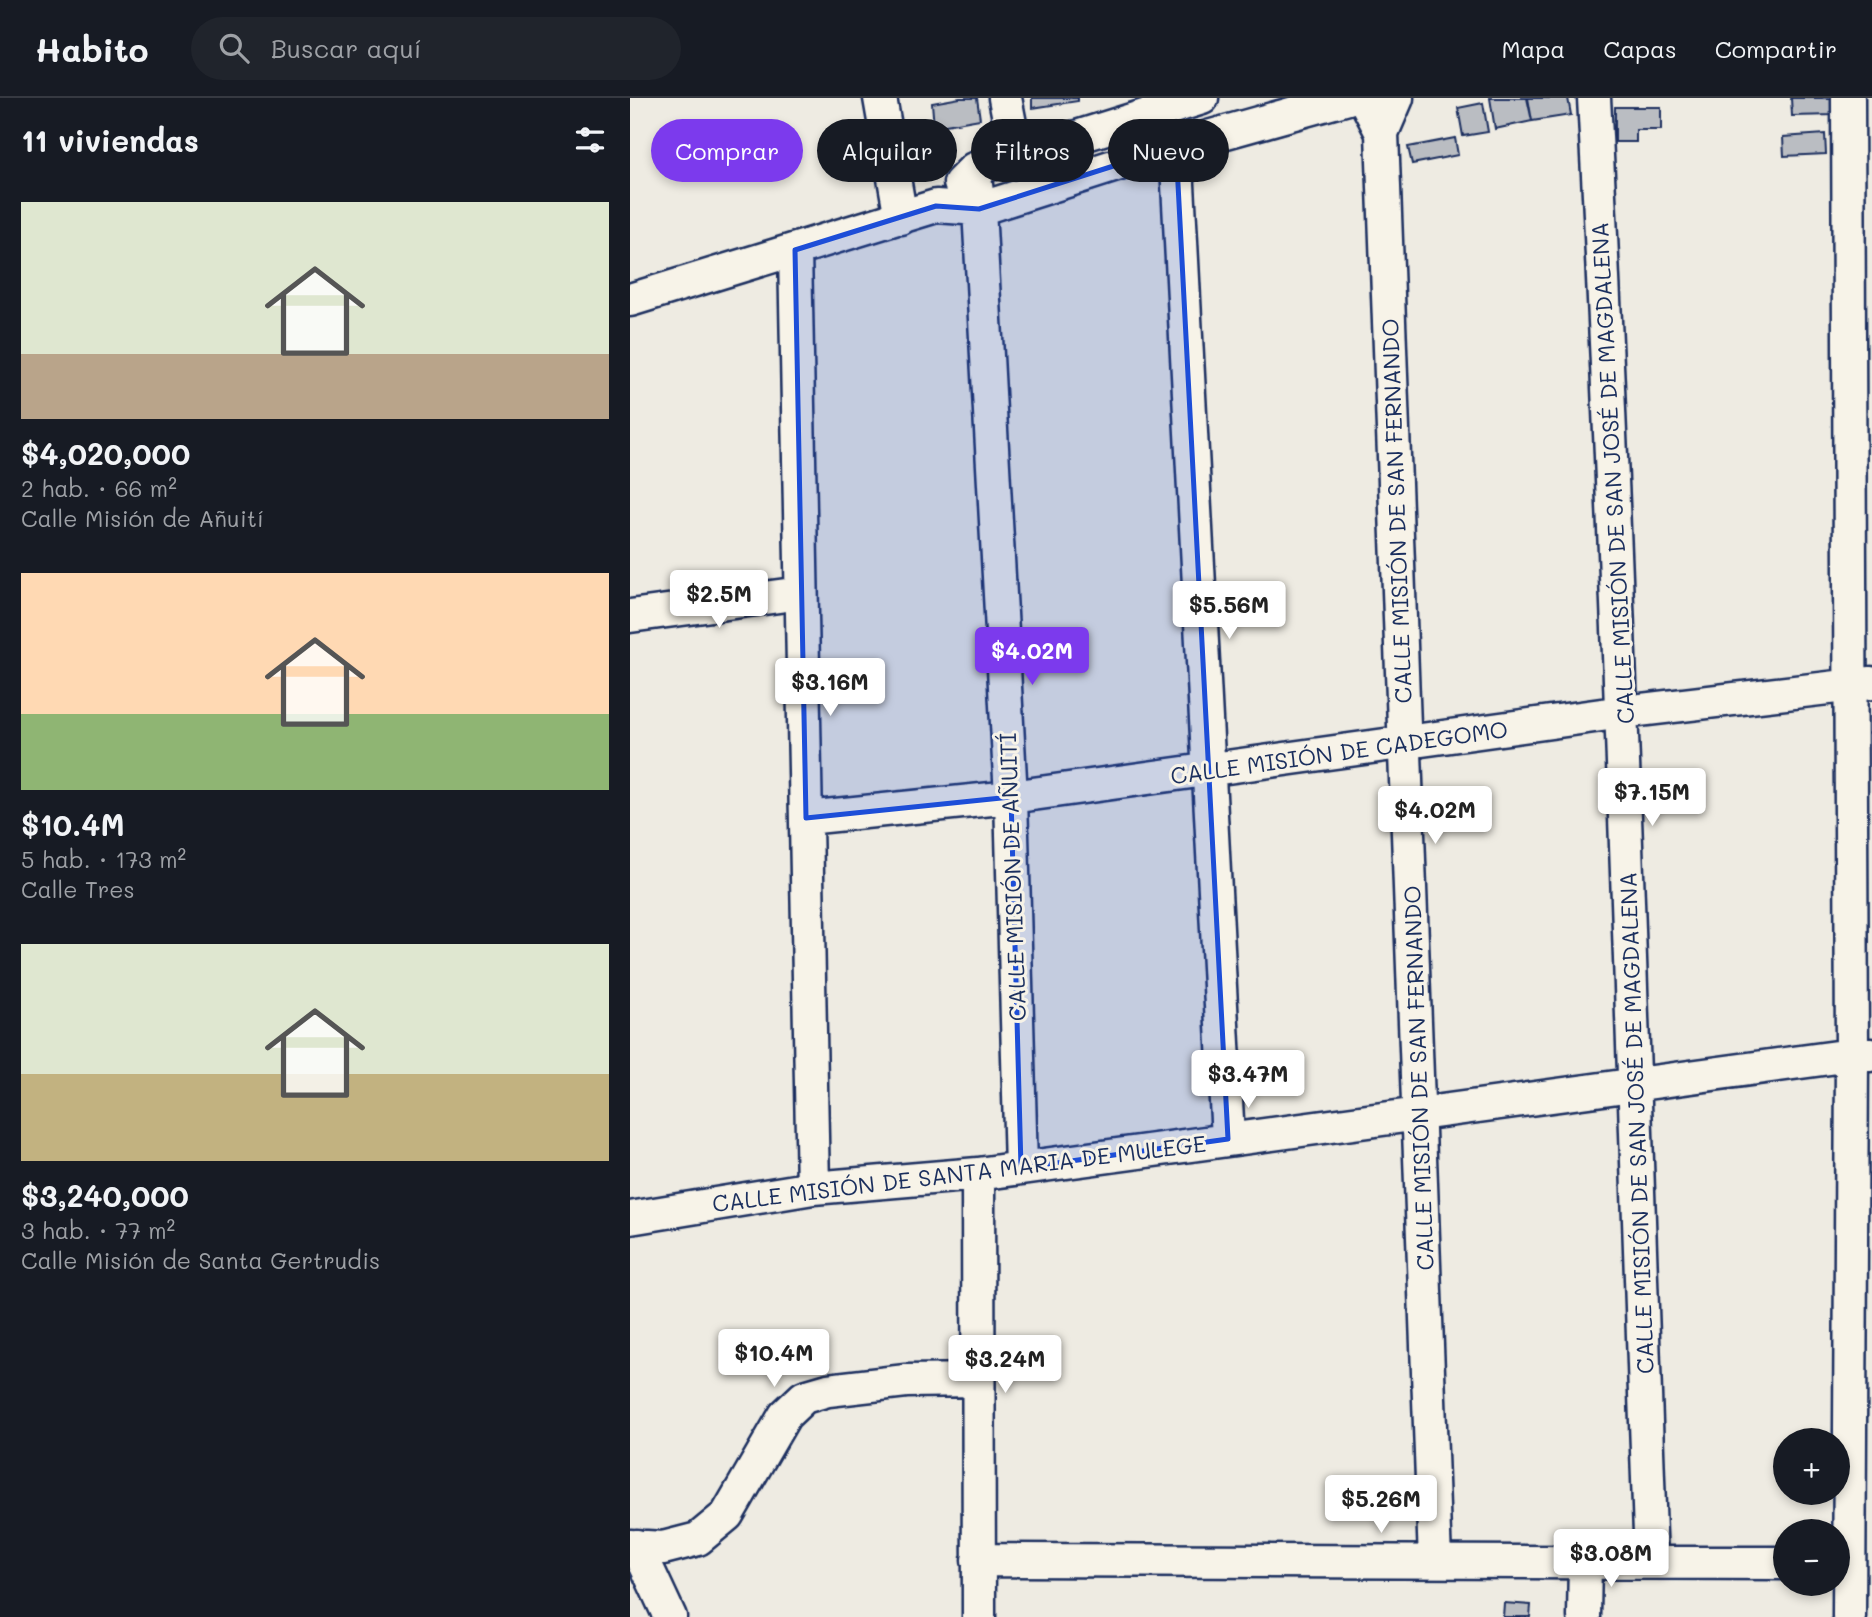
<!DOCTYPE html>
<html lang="es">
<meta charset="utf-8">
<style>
body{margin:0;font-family:Mali,sans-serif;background:#20242c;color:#f1f3f6;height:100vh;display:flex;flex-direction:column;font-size:26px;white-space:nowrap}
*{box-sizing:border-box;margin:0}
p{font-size:23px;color:#9ea1a6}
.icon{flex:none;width:38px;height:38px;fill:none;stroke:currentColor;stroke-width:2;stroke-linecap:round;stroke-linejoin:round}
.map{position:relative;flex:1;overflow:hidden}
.drawer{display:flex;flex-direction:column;background:#171b24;width:630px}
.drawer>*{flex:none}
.hud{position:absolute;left:21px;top:21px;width:665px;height:63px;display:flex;gap:14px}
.fabs{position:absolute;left:1143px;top:1330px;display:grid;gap:14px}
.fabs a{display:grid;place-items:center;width:77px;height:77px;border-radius:50%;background:#171b24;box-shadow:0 4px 10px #0003;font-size:35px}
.price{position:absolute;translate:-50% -60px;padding:0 16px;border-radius:7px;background:#fff;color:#222;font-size:23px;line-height:46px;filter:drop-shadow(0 2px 4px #0008)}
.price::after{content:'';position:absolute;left:50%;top:42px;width:21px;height:16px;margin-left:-10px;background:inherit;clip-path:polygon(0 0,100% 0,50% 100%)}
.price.active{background:#7c3aed;color:#fff}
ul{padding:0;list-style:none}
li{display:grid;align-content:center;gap:14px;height:371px;padding:0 21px}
li span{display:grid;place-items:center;height:217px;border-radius:0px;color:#555}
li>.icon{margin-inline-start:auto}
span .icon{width:126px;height:126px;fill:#fffc;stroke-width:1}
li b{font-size:30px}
h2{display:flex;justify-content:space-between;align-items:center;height:84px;padding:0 21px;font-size:30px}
.pill{padding:0 24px;border-radius:32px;background:#171b24;box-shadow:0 4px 10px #0003;font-size:24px;line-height:63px}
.pill.active{background:#7c3aed;color:#fff}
header{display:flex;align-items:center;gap:42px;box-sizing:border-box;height:98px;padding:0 35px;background:#171b24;border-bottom:2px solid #363941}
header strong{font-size:33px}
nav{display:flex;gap:38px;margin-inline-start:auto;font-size:24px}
.search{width:490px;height:63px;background:#20242c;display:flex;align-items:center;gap:18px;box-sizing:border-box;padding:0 24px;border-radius:38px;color:#9ea1a6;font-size:26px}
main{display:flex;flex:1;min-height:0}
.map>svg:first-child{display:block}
.building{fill:#babdc2;stroke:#1b2f5e;stroke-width:2}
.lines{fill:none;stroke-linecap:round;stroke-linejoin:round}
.street-casing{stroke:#1b2f5e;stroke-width:37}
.street{stroke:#f7f3e8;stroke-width:32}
.marked{fill:#1d4ed8;fill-opacity:0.2;stroke:#1d4ed8;stroke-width:5;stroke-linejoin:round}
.labels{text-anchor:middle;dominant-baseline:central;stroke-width:6;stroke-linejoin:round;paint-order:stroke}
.street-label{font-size:23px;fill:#1b2f5e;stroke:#f7f3e8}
</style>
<header>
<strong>Habito</strong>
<div class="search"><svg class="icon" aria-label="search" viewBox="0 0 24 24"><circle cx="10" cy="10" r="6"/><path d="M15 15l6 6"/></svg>Buscar aquí</div>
<nav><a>Mapa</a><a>Capas</a><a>Compartir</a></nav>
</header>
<main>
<section class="drawer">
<h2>11 viviendas<svg class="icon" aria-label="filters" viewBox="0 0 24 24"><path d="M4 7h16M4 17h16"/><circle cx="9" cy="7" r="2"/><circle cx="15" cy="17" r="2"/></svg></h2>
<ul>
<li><span style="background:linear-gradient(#dfe7d0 70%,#b9a48a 0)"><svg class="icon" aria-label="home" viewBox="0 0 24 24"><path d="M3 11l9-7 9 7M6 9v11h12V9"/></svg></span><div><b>$4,020,000</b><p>2 hab. · 66 m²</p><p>Calle Misión de Añuití</p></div></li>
<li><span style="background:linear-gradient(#ffd9b3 65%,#8fb573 0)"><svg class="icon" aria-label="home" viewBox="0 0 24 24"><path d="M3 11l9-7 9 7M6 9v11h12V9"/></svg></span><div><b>$10.4M</b><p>5 hab. · 173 m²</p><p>Calle Tres</p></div></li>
<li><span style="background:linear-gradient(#dfe7d0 60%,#c2b280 0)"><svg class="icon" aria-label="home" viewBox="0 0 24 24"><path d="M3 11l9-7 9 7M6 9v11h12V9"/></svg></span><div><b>$3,240,000</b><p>3 hab. · 77 m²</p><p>Calle Misión de Santa Gertrudis</p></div></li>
</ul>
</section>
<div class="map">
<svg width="1242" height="1519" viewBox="0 0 1242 1519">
<rect width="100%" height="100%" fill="#eeebe2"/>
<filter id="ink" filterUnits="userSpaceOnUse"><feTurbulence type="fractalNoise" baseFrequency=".0143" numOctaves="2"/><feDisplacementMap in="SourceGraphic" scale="14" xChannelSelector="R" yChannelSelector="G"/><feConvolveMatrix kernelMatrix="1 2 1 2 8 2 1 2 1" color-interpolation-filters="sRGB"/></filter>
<g filter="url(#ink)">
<path class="building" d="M330 0H347L350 21 304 29 302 5Z
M402 0H448V3L402 10Z
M860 0H897L902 23 865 31Z
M898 0H938L941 17 902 23Z
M1161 0H1204L1205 17 1162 18Z
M853 5 858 34 833 38 828 10Z
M985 9H1031V32H1006V44H985Z
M1195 36 1196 56 1154 58 1153 39Z
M825 40 828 57 782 66 778 49Z
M874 1505 901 1507 900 1519H873Z"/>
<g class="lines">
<g class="street-casing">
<path id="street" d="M250 0 271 120
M375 0 380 26
M734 0 752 35 805 1463
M964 0C990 488 1003 976 1021 1463
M1218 0 1222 957 1219 1519
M752 35 767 0
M546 48 598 1041
M344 71 349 111 381 699 391 1070
M330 85 344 71 572 0
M165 152 183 1090
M0 202 306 108 349 111 546 48 718 0
M0 518 171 495
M176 720 381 699 993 614 1241 585
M348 1076 349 1519
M0 1120 183 1090 348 1076 1222 957H1241
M0 1448 33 1450 68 1441 97 1417 155 1317 174 1299 198 1292 276 1283 348 1282
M7 1448 40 1519
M348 1462 1155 1465
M954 1519 955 1463"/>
</g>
<use href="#street" class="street"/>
</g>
</g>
<path class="marked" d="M546 48 598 1041 391 1070 381 699 176 720 165 152 306 108 349 111Z"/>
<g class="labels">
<g class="street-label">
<text transform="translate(982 375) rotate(-93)">CALLE MISIÓN DE SAN JOSÉ DE MAGDALENA</text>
<text transform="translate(766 413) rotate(-92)">CALLE MISIÓN DE SAN FERNANDO</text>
<text transform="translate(709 654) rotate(-8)">CALLE MISIÓN DE CADEGOMO</text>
<text transform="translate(382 779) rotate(-92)">CALLE MISIÓN DE AÑUITÍ</text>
<text transform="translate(788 980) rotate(-92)">CALLE MISIÓN DE SAN FERNANDO</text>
<text transform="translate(1006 1025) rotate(-92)">CALLE MISIÓN DE SAN JOSÉ DE MAGDALENA</text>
<text transform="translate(329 1075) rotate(-7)">CALLE MISIÓN DE SANTA MARIA DE MULEGE</text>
</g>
</g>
</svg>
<div class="fabs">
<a>+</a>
<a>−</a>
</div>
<b class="price" style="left:89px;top:532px">$2.5M</b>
<b class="price" style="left:599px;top:543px">$5.56M</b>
<b class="price active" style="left:402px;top:589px">$4.02M</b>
<b class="price" style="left:200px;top:620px">$3.16M</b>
<b class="price" style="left:1022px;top:730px">$7.15M</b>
<b class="price" style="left:805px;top:748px">$4.02M</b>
<b class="price" style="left:618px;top:1012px">$3.47M</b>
<b class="price" style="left:144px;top:1291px">$10.4M</b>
<b class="price" style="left:375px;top:1297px">$3.24M</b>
<b class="price" style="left:751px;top:1437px">$5.26M</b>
<b class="price" style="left:981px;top:1491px">$3.08M</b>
<div class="hud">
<a class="pill active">Comprar</a>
<a class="pill">Alquilar</a>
<a class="pill">Filtros</a>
<a class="pill">Nuevo</a>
</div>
</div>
</main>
